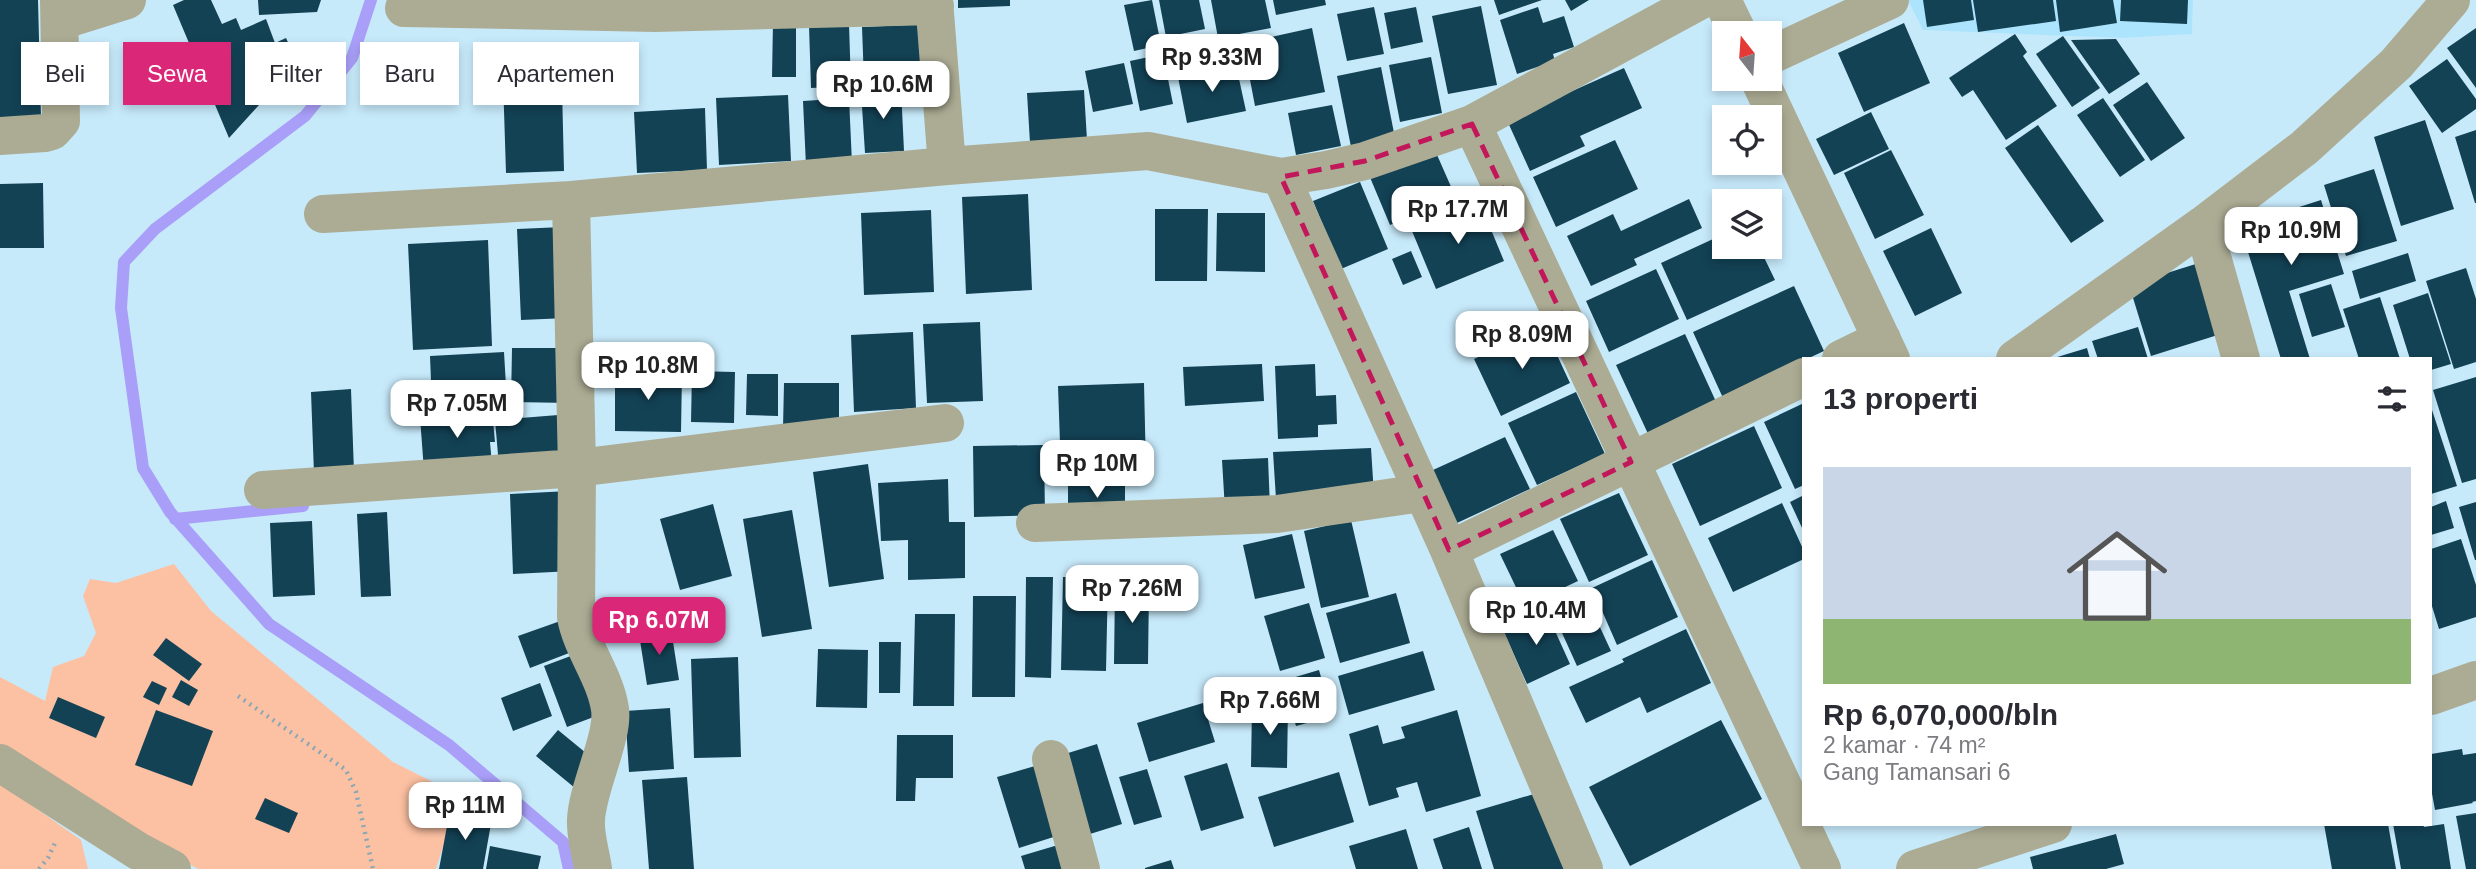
<!DOCTYPE html>
<html lang="id">
<meta charset="utf-8">
<style>
body{margin:0;font-family:Helvetica,sans-serif;background:#f2f2f3;color:#2b2b33;height:100vh;display:flex;flex-direction:column;font-size:26px;white-space:nowrap}
*{box-sizing:border-box;margin:0}
p{font-size:23px;color:#7c7c81}
.icon{flex:none;width:38px;height:38px;fill:none;stroke:currentColor;stroke-width:2;stroke-linecap:round;stroke-linejoin:round}
.map{position:relative;flex:1;overflow:hidden}
.sheet{position:absolute;left:1802px;top:357px;width:630px;height:469px;display:flex;flex-direction:column;background:#fff;border-radius:0px;box-shadow:0 4px 10px #0003}
.sheet>*{flex:none}
.top-card{position:absolute;left:21px;top:42px;width:665px;height:63px;display:flex;gap:14px}
.needle{width:46px;rotate:343deg}
.tools{position:absolute;left:1712px;top:21px;display:grid;gap:14px}
.tools a{display:grid;place-items:center;width:70px;height:70px;border-radius:0px;background:#fff;box-shadow:0 4px 10px #0003;font-size:35px}
.price{position:absolute;translate:-50% -60px;padding:0 16px;border-radius:14px;background:#fff;color:#222;font-size:23px;line-height:46px;filter:drop-shadow(0 2px 4px #0008)}
.price::after{content:'';position:absolute;left:50%;top:42px;width:21px;height:16px;margin-left:-10px;background:inherit;clip-path:polygon(0 0,100% 0,50% 100%)}
.price.current{background:#db2777;color:#fff}
ul{padding:0;list-style:none}
li{display:grid;align-content:center;gap:14px;height:371px;padding:0 21px}
li+li{border-top:2px solid #e1e1e2}
li span{display:grid;place-items:center;height:217px;border-radius:0px;color:#555}
li>.icon{margin-inline-start:auto}
span .icon{width:126px;height:126px;fill:#fffc;stroke-width:1}
li b{font-size:30px}
h2{display:flex;justify-content:space-between;align-items:center;height:84px;padding:0 21px;font-size:30px}
.chip{padding:0 24px;border-radius:0px;background:#fff;box-shadow:0 4px 10px #0003;font-size:24px;line-height:63px}
.chip.current{background:#db2777;color:#fff}
.map>svg:first-child{display:block}
.built{fill:#ade4fd}
.green{fill:#fcc0a2}
.lines{fill:none;stroke-linecap:round;stroke-linejoin:round}
.stream{stroke:#a99ff9;stroke-width:12}
.building{fill:#134255}
.path{stroke:#8aa7b5;stroke-width:4.5;stroke-dasharray:2 5;stroke-linecap:butt}
.minor{stroke:#acac94;stroke-width:38}
.marked{fill:none;stroke:#c2185b;stroke-width:5;stroke-dasharray:14 9;stroke-linejoin:round}
</style>
<div class="map">
<svg width="2476" height="869" viewBox="0 0 2476 869">
<rect width="100%" height="100%" fill="#c7eafb"/>
<path class="built" d="M1908 0H2193L2192 34 2121 38 1923 30Z"/>
<path class="green" d="M174 564 211 611 393 762 431 781 451 821 436 869H198L113 822 0 753V677L45 701 53 667 84 656 96 633 83 596 90 579 116 583Z
M0 783 81 840 88 869H0Z"/>
<g class="lines">
<path class="stream" d="M371 0 352 58 305 116 155 229 124 262 121 308 143 468 170 512 269 624 449 745 563 842 569 869
M175 519 303 506"/>
</g>
<path class="building" d="M0 0H38L41 117 0 118Z
M184 0H211L222 24 236 18 241 30 266 19 275 43 286 38 293 53 282 58 288 73 229 138 173 5Z
M258 0H321L317 12 259 15Z
M958 0H1010V6L958 8Z
M1152 0 1161 45 1134 51 1124 5Z
M1159 0H1199L1205 29 1166 37Z
M1211 0H1265L1271 28 1218 38Z
M1273 0H1325L1326 5 1276 15Z
M1494 0H1542L1499 15Z
M1565 0H1589L1571 11Z
M1923 0H1971L1974 20 1927 27Z
M1973 0H2053L2056 21 1978 32Z
M2056 0H2113L2117 23 2060 32Z
M2121 0H2188L2187 24 2120 21Z
M1481 6 1497 85 1448 94 1432 16Z
M1374 7 1384 54 1347 61 1337 14Z
M1416 7 1423 42 1391 49 1384 13Z
M1538 7 1543 23 1564 16 1574 47 1553 54 1555 61 1517 74 1500 20Z
M773 22H796V77H772Z
M1904 23 1930 83 1864 112 1838 53Z
M849 24 851 86 811 88 809 26Z
M933 24 934 78 864 81 862 27Z
M1312 28 1325 92 1255 106 1243 43Z
M2476 28V88L2447 48Z
M2015 34 2027 52 2023 56 2057 106 2006 140 1973 90 1962 97 1949 78Z
M2063 36 2100 88 2072 107 2036 54Z
M2116 39 2140 74 2109 94 2071 40Z
M561 46 564 171 506 173 502 48Z
M1163 54 1173 104 1140 111 1130 61Z
M1431 57 1442 113 1400 122 1389 65Z
M2447 59 2476 99V109L2442 133 2409 86Z
M1124 63 1133 104 1093 112 1085 71Z
M1236 65 1246 111 1187 123 1178 77Z
M1381 67 1395 138 1351 147 1337 76Z
M1624 68 1642 108 1580 136 1585 146 1530 171 1506 118 1561 96Z
M2147 82 2185 138 2151 161 2113 105Z
M901 89 904 151 865 153 861 91Z
M1084 90 1087 140 1030 143 1027 93Z
M788 95 791 161 719 165 716 98Z
M849 98 852 163 806 166 803 101Z
M2103 98 2145 160 2120 177 2077 115Z
M1332 105 1341 146 1296 155 1288 113Z
M705 108 707 170 637 173 634 112Z
M1871 112 1889 149 1834 175 1816 139Z
M2425 120 2454 209 2401 226 2374 137Z
M2038 125 2104 221 2071 243 2005 148Z
M2476 130V203H2475L2455 137Z
M1615 140 1638 189 1556 227 1533 177Z
M1434 148 1456 198 1390 225 1369 175Z
M1891 150 1924 215 1875 239 1844 173Z
M2374 169 2397 241 2346 256 2324 185Z
M1360 182 1388 249 1341 269 1313 201Z
M43 183 44 248H0V184Z
M1028 194 1032 290 966 294 962 197Z
M1689 199 1702 228 1634 259 1637 265 1591 286 1567 236 1613 214 1621 231Z
M2321 200 2344 274 2289 291 2310 359H2281L2240 226Z
M1480 203 1504 261 1436 289 1412 231Z
M1155 209H1208L1207 281H1155Z
M931 210 934 292 864 295 861 213Z
M1217 213H1265V272L1216 271Z
M563 227 567 318 521 320 517 229Z
M1931 228 1962 293 1915 316 1883 251Z
M1724 234V247H1759L1775 280 1687 320 1661 263Z
M488 240 492 346 413 350 408 244Z
M1411 251 1422 277 1403 285 1392 259Z
M2408 253 2416 281 2360 299 2352 271Z
M2202 262 2224 333 2151 356 2129 285Z
M2466 268 2476 299V362L2454 369 2426 281Z
M1656 269 1679 319 1609 352 1586 301Z
M2331 284 2345 327 2312 337 2299 294Z
M1794 286 1824 351 1723 398 1693 332Z
M2428 293 2451 364 2431 370V359H2410L2393 305Z
M2380 297 2400 359H2359L2343 309Z
M980 322 983 401 927 403 923 324Z
M1544 327 1570 383 1501 416 1474 359Z
M2138 327 2148 359H2098L2092 341Z
M913 332 916 408 854 412 851 335Z
M1685 334 1718 406 1650 438 1616 365Z
M512 348H572L571 403 511 402Z
M2087 348 2090 359H2054V358Z
M504 352 507 403 432 406 430 356Z
M1262 364 1264 401 1185 406 1183 367Z
M1315 364 1316 396 1336 395 1337 424 1318 425V437L1278 439 1275 366Z
M692 371 735 372 734 423 691 422Z
M615 372 682 373 681 432 615 431Z
M747 374H778V416L746 415Z
M2476 377V479L2462 483 2433 390Z
M784 383H839V428H783Z
M1144 383 1146 470 1061 472 1058 386Z
M351 389 354 472 314 474 311 392Z
M1576 392 1605 454 1537 485 1508 423Z
M1804 403V485L1795 489 1764 422Z
M2431 407 2457 486 2431 494Z
M492 410 495 442H490L492 465 424 471 420 417Z
M571 414 575 459 499 466 495 420Z
M1754 426 1782 488 1700 526 1672 464Z
M1505 437 1530 489 1457 523 1433 470Z
M1044 445 1045 515 974 517 973 446Z
M1371 448 1374 495 1276 499 1273 452Z
M1268 458 1270 508 1225 510 1222 460Z
M868 464 884 579 829 587 813 472Z
M948 479 949 522H965V578L908 580V540L881 541 878 483Z
M1068 483 1125 484V518L1068 517Z
M569 491 573 571 513 574 510 494Z
M1619 493 1648 555 1589 582 1560 519Z
M1804 495V532L1790 502Z
M2446 501 2454 528 2431 535V507Z
M2476 502V560H2475L2459 507Z
M1782 503 1804 551V559L1733 592 1708 538Z
M713 504 732 576 680 590 660 519Z
M792 510 812 629 762 637 743 519Z
M387 512 391 596 361 597 357 514Z
M1351 520 1369 597 1321 608 1304 531Z
M312 521 315 595 273 597 270 523Z
M1553 530 1578 581 1525 606 1500 554Z
M1292 534 1305 588 1255 599 1243 545Z
M2461 539 2476 585V617L2439 629 2431 603V549Z
M1652 560 1678 617 1617 645 1592 588Z
M1026 577H1053L1051 678 1025 677Z
M1063 577 1108 578 1106 671 1061 670Z
M1115 587H1149L1148 664H1114Z
M1396 593 1410 643 1340 663 1326 613Z
M973 596H1016L1015 697H972Z
M1586 597 1611 651 1577 666 1553 613Z
M1309 603 1325 658 1280 671 1264 616Z
M1546 611 1570 664 1527 684 1503 630Z
M915 614H955L954 706H913Z
M566 619 577 650 530 668 518 636Z
M671 629 679 680 647 685 639 634Z
M1686 629 1711 683 1647 713 1640 697 1586 723 1569 687 1624 662 1622 659Z
M166 638 202 664 189 681 153 655Z
M879 642H901L900 693H879Z
M818 649 868 650 867 708 816 707Z
M584 651 607 712 567 727 544 666Z
M1423 651 1435 690 1349 715 1338 676Z
M738 657 741 757 694 758 691 659Z
M1319 670 1332 716 1296 726 1282 681Z
M181 680 198 690 189 706 172 697Z
M152 681 167 688 159 705 143 697Z
M540 683 552 716 513 731 501 698Z
M58 697 105 717 96 738 49 718Z
M1203 703 1215 742 1149 762 1137 723Z
M1252 706H1288L1287 768 1251 767Z
M670 708 674 769 629 772 625 711Z
M156 710 213 731 192 786 135 765Z
M1457 710 1481 796 1426 812 1417 782 1396 788 1399 797 1369 806 1349 734 1378 725 1383 744 1405 738 1401 727Z
M1721 720 1762 799 1630 866 1589 787Z
M558 730 597 762 575 788 536 756Z
M897 735H953V778H916L915 801H896Z
M1097 744 1122 824 1090 834 1065 754Z
M2462 749 2463 755 2476 753V801L2472 802 2473 803 2435 810 2431 788V754Z
M1227 763 1244 818 1201 831 1184 776Z
M1042 764 1063 834 1019 848 997 777Z
M1147 769 1162 817 1134 825 1119 777Z
M1339 772 1354 822 1274 847 1258 797Z
M687 777 694 869H649L642 780Z
M1544 791 1568 869H1494L1476 811Z
M265 798 298 813 289 833 255 819Z
M450 810 492 818 483 869H439Z
M2476 813V869H2466L2456 816Z
M2324 824H2388L2396 869H2332Z
M2393 824H2423L2424 827 2444 824 2451 869H2401Z
M1469 827 1482 869H1443L1433 839Z
M1406 829 1418 869H1356L1349 846Z
M2116 834 2124 864 2106 869H2033L2030 857Z
M1068 842 1077 869H1025L1021 856Z
M490 846 541 856 538 869H486Z
M1171 860 1174 869H1145V868Z"/>
<g class="lines">
<path class="path" d="M238 696 346 770 356 792 373 869
M39 869 48 858 55 843"/>
<path class="minor" d="M934 0 947 166
M1722 0 1738 33
M404 8 655 13 935 6
M60 21 127 0
M1769 56 1890 0
M1759 79 1891 359
M1472 124 1822 869
M0 136 45 133 52 131 61 121 59 0
M1281 177 1449 550 1584 869
M571 200 577 468 576 617C582 649 605 676 610 709 614 737 587 788 586 820 585 836 591 854 593 869
M323 214 571 200 947 166 1148 151 1281 177 1326 170 1365 161 1472 124 1701 0
M2203 225 2241 359
M1841 359 1882 339
M2015 359 2203 225 2304 148 2396 64 2451 0
M263 490 577 468 945 423
M1035 523 1277 514 1422 493
M1449 550 1804 377
M2431 696 2476 680
M1051 759 1081 869
M0 763 138 851 172 869
M1915 869 2053 824"/>
</g>
<path class="marked" d="M1472 124 1631 462 1449 550 1281 177 1365 161Z"/>
</svg>
<div class="tools">
<a><svg class="needle" viewBox="-14 -14 28 28"><path d="M0-13l5 13h-10z" fill="#e53935"/><path d="M0 13l5-13h-10z" fill="#7c7c81"/></svg></a>
<a><svg class="icon" aria-label="locate" viewBox="0 0 24 24"><circle cx="12" cy="12" r="6"/><path d="M12 2v4M12 18v4M2 12h4M18 12h4"/></svg></a>
<a><svg class="icon" aria-label="layers" viewBox="0 0 24 24"><path d="M12 4l9 5-9 5-9-5zM3 14l9 5 9-5"/></svg></a>
</div>
<b class="price" style="left:1212px;top:94px">Rp 9.33M</b>
<b class="price" style="left:883px;top:121px">Rp 10.6M</b>
<b class="price" style="left:1458px;top:246px">Rp 17.7M</b>
<b class="price" style="left:2291px;top:267px">Rp 10.9M</b>
<b class="price" style="left:1522px;top:371px">Rp 8.09M</b>
<b class="price" style="left:648px;top:402px">Rp 10.8M</b>
<b class="price" style="left:457px;top:440px">Rp 7.05M</b>
<b class="price" style="left:1097px;top:500px">Rp 10M</b>
<b class="price" style="left:1132px;top:625px">Rp 7.26M</b>
<b class="price" style="left:1536px;top:647px">Rp 10.4M</b>
<b class="price current" style="left:659px;top:657px">Rp 6.07M</b>
<b class="price" style="left:1270px;top:737px">Rp 7.66M</b>
<b class="price" style="left:465px;top:842px">Rp 11M</b>
<div class="top-card">
<a class="chip">Beli</a>
<a class="chip current">Sewa</a>
<a class="chip">Filter</a>
<a class="chip">Baru</a>
<a class="chip">Apartemen</a>
</div>
<section class="sheet">
<h2>13 properti<svg class="icon" aria-label="filters" viewBox="0 0 24 24"><path d="M4 7h16M4 17h16"/><circle cx="9" cy="7" r="2"/><circle cx="15" cy="17" r="2"/></svg></h2>
<ul>
<li><span style="background:linear-gradient(#c9d6e8 70%,#8fb573 0)"><svg class="icon" aria-label="home" viewBox="0 0 24 24"><path d="M3 11l9-7 9 7M6 9v11h12V9"/></svg></span><div><b>Rp 6,070,000/bln</b><p>2 kamar · 74 m²</p><p>Gang Tamansari 6</p></div></li>
</ul>
</section>
</div>
